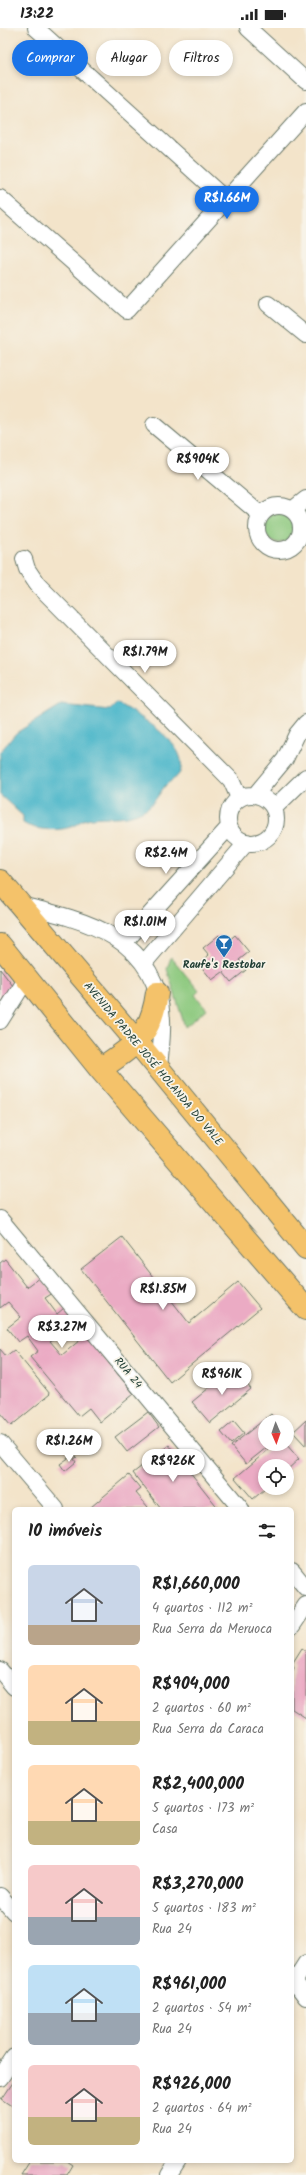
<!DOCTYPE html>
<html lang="pt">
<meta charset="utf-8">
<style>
body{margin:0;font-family:Kalam,sans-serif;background:#f2f2f2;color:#222;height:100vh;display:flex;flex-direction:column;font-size:15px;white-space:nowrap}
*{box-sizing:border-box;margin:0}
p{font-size:13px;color:#767676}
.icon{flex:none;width:22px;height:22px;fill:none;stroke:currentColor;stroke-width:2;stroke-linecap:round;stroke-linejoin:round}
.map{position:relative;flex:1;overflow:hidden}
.panel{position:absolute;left:12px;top:1479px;width:282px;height:656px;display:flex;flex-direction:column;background:#fff;border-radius:6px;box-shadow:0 2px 6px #0003}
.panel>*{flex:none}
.hud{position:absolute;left:12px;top:12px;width:282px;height:36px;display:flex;gap:8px}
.needle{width:26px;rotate:178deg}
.controls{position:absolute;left:258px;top:1387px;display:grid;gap:8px}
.controls a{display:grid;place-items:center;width:36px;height:36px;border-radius:50%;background:#fff;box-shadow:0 2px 6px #0003;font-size:20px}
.price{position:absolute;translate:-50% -34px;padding:0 9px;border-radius:14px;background:#fff;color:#222;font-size:13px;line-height:26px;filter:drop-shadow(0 1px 2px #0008)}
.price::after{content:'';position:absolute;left:50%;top:24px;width:12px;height:9px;margin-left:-6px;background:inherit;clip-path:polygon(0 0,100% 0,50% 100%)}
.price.on{background:#1a73e8;color:#fff}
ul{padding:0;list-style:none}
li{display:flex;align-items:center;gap:12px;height:100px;padding:0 16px}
li span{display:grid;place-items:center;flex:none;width:112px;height:80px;border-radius:6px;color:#555}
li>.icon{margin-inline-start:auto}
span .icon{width:48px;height:48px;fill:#fffc;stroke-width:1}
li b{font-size:17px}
h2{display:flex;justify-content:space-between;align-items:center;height:48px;padding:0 16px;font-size:17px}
.chip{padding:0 14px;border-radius:18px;background:#fff;box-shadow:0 2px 6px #0003;font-size:14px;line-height:36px}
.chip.on{background:#1a73e8;color:#fff}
.status{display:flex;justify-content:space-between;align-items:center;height:28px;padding:0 20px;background:#fff;direction:ltr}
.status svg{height:11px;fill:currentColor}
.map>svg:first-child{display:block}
.green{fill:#8dc97f;stroke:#56835a}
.water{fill:#4db7ca;stroke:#367a7f}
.building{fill:#ebabc4}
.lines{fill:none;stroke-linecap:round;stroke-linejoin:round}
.minor-casing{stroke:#697768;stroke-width:18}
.primary-casing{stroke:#697768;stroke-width:24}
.minor{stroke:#fff;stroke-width:16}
.primary{stroke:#f4c26a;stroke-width:22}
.labels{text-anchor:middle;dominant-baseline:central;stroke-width:3.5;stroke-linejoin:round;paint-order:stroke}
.poi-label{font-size:11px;font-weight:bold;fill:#1f3d34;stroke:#f7f3e8}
.street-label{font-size:11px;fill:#1f3d34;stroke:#f7f3e8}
</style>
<div class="status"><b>13:22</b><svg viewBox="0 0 49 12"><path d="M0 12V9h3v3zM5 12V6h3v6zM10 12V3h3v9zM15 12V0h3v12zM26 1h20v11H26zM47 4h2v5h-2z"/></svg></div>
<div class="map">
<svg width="306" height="2147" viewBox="0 0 306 2147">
<rect width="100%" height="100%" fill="#f7f3e8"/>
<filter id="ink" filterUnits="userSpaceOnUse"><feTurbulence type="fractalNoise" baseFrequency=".025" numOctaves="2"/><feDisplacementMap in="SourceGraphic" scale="8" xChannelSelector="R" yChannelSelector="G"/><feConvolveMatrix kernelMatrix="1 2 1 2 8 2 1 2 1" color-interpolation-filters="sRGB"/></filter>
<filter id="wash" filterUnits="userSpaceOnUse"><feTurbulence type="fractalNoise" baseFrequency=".012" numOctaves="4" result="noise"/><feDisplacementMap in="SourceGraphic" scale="16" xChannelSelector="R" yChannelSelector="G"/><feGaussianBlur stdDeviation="0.9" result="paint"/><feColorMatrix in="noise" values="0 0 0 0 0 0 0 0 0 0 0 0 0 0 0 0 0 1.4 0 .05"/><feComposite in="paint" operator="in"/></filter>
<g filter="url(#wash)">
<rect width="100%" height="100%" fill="#f3e4ca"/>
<path class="green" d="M264 500a15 15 0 1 1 30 0a15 15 0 1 1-30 0Z
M171 929 199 963 195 967 207 981 185 999 167 941Z"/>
<path class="water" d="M117 675C136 686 191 716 180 744 177 751 169 753 165 758 153 774 152 781 131 787 116 791 98 787 83 792 80 793 78 796 76 797 62 804 35 803 23 795V788L0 767V724L16 705 61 677 110 682Z"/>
<g id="blocks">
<path class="building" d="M219 907 226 915 235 907 249 924 239 932 246 942 231 954 223 944 212 952 199 936 209 927 203 920Z
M0 941 13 958 0 977Z
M122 1209 189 1295 238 1254 260 1280 170 1354 81 1241Z
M5 1231 27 1259 40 1249 53 1265 45 1270 57 1286 64 1280 76 1295 50 1313 62 1327 86 1307 134 1366 100 1394 89 1380 79 1388 30 1329 38 1323 27 1308 18 1314 7 1300 21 1289 8 1274 0 1280V1235Z
M0 1321 6 1328 14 1322 50 1366 11 1398 0 1385Z
M233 1340 251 1361 210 1395 192 1374Z
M148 1384 159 1399 127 1424 115 1409Z
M271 1386 278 1394H265V1416H271L246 1436 231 1418Z
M306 1392V1418L293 1404Z
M234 1393 244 1405 231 1416 221 1404Z
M275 1416H286L299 1431 287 1442V1438H265V1461L253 1471 235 1450Z
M169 1417 204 1462 219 1481H161L133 1445Z
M74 1426 77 1429 74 1431 76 1434 65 1443 60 1436Z
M129 1447 141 1461 136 1465 148 1479 146 1481H92L91 1479Z
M302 1620 306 1623V1690L292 1681V1644L294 1640 292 1636Z
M14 2053V2079L2 2071Z
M30 2133H67L73 2137 67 2147H21Z"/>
</g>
</g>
<g filter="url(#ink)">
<use href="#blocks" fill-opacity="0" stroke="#697768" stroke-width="1"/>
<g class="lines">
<g class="minor-casing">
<path id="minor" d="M36 0 226 172
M248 0 306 53
M0 170 127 282 306 83
M268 276 306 307
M154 397 261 487
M257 500a22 22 0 1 1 44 0a22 22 0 1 1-44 0Z
M292 482 306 471
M24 531 27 541 37 556 231 752 239 770
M228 791a24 24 0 1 1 48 0a24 24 0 1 1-48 0Z
M255 767 285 731 297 706 306 695
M274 780 306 749
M20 877C87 892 158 910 162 992 163 1008 160 1025 159 1041
M124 915 229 799
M144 935 247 814
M0 993 27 950
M0 1191 241 1481
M0 1415 56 1481
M292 1543 306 1560
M292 1598 306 1577
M0 1642 14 1659
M0 1868 14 1884
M294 1953 306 1969
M292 1957 306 1935
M0 2050 14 2029
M169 2147 178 2133"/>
</g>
<g class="primary-casing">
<path id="primary" d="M0 853 137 1014 306 1220
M0 917 100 1041 306 1281
M100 1041C135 1017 151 1008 157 965"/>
</g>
<use href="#minor" class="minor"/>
<use href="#primary" class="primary"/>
</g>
</g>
<defs>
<g id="bar-pin" transform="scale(0.9)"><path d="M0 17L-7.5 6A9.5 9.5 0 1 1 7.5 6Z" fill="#1f6fb2" stroke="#f7f3e8"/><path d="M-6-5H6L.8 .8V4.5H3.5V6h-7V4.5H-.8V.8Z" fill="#fff"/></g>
</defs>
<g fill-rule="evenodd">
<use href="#bar-pin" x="224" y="915"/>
</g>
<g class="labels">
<g class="poi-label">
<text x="224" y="937">Raufe's Restobar</text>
</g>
<g class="street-label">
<text transform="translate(153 1036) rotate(50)">AVENIDA PADRE JOSÉ HOLANDA DO VALE</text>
<text transform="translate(128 1345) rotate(50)">RUA 24</text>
</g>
</g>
</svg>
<div class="controls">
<a><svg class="needle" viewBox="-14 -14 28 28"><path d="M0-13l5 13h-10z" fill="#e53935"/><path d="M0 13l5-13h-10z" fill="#767676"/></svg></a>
<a><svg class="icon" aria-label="locate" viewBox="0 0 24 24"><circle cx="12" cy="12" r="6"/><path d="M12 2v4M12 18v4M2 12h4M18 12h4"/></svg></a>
</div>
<b class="price on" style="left:227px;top:192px">R$1.66M</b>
<b class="price" style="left:198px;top:453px">R$904K</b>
<b class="price" style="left:145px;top:646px">R$1.79M</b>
<b class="price" style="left:166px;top:847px">R$2.4M</b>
<b class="price" style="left:145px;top:916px">R$1.01M</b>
<b class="price" style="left:163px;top:1283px">R$1.85M</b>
<b class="price" style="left:62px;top:1321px">R$3.27M</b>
<b class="price" style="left:222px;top:1368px">R$961K</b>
<b class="price" style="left:69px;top:1435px">R$1.26M</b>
<b class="price" style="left:173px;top:1455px">R$926K</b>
<div class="hud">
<a class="chip on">Comprar</a>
<a class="chip">Alugar</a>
<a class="chip">Filtros</a>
</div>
<section class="panel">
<h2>10 imóveis<svg class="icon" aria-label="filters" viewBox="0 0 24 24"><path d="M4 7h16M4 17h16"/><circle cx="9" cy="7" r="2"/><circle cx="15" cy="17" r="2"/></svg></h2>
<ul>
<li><span style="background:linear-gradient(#c9d6e8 75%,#b9a48a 0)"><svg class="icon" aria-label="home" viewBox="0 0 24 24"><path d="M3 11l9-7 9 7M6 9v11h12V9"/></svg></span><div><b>R$1,660,000</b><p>4 quartos · 112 m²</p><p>Rua Serra da Meruoca</p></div></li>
<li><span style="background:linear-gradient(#ffd9b3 70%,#c2b280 0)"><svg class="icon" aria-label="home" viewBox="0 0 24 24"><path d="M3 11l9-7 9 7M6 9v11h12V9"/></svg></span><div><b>R$904,000</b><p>2 quartos · 60 m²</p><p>Rua Serra da Caraca</p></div></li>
<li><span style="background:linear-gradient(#ffd9b3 70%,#c2b280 0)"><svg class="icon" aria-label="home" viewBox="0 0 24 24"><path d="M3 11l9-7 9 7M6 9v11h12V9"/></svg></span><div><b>R$2,400,000</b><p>5 quartos · 173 m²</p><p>Casa</p></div></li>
<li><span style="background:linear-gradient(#f6c9c9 65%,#9aa5b1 0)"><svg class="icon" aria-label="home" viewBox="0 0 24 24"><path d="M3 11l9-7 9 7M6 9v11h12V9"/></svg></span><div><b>R$3,270,000</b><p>5 quartos · 183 m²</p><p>Rua 24</p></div></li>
<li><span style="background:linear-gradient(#bfe0f5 60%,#9aa5b1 0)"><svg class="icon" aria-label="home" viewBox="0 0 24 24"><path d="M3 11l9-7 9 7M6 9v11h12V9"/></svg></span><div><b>R$961,000</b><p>2 quartos · 54 m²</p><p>Rua 24</p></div></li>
<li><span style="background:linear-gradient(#f6c9c9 65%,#c2b280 0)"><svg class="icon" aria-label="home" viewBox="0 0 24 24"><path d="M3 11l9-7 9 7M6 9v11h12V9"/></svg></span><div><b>R$926,000</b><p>2 quartos · 64 m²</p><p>Rua 24</p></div></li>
</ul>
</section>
</div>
